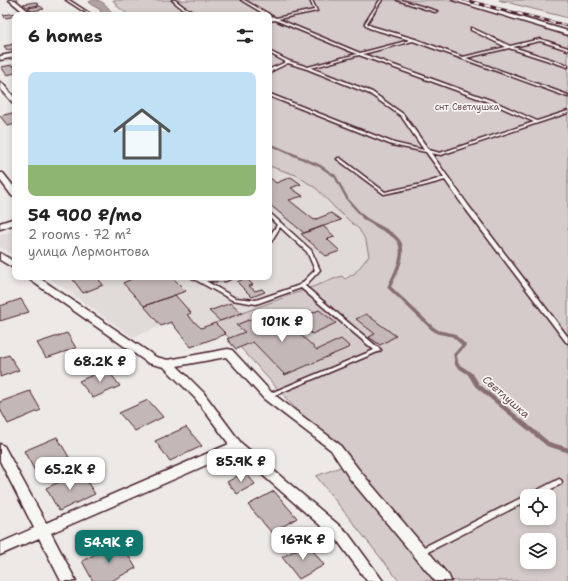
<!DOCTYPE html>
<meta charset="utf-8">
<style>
body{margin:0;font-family:"Shantell Sans",sans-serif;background:#f6f6f6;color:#222;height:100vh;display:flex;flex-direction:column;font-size:15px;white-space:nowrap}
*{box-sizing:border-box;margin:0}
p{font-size:13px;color:#767676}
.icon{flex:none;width:22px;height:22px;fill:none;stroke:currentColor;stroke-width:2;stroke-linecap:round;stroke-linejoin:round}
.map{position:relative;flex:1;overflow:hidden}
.panel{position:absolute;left:12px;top:12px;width:260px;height:268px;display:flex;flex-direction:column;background:#fff;border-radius:8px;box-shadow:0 2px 6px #0003}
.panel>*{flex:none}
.fabs{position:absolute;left:520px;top:489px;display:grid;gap:8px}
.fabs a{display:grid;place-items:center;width:36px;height:36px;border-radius:8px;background:#fff;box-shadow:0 2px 6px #0003;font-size:20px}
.price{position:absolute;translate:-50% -34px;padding:0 9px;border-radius:8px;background:#fff;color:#222;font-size:13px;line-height:26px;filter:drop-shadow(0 1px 2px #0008)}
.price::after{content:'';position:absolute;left:50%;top:24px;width:12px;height:9px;margin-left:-6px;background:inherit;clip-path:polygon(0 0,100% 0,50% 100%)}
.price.current{background:#0f766e;color:#fff}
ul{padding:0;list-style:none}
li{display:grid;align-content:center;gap:8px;height:212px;padding:0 16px}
li span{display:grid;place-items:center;height:124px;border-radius:8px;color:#555}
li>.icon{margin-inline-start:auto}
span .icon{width:72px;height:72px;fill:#fffc;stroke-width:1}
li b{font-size:17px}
h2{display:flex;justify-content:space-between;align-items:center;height:48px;padding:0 16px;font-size:17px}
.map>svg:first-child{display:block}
.built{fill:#e0dad8}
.green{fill:#d4cbca;stroke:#8f757a;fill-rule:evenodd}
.water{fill:#b1a2a3;stroke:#886e73}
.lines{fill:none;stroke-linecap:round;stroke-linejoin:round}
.stream-far2{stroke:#886e73;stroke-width:2.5}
.stream-far1{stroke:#886e73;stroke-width:3.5}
.stream{stroke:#886e73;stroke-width:4.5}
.building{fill:#c4b7b7;stroke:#4a1f2b}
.service-casing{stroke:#4a1f2b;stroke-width:3}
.minor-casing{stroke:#4a1f2b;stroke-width:3}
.service{fill:#f6f6f2;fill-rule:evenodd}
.minor{fill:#f6f6f2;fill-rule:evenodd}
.rail-casing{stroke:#4a1f2b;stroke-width:3}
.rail{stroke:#f6f6f2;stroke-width:2;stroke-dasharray:5.5;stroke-linecap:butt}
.labels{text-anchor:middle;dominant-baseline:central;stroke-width:3.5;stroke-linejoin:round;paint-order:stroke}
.far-park-label{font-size:9px;fill:#6c4a53;stroke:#f6f6f2}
.water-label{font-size:11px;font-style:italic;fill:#6e4d55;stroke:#f6f6f2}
</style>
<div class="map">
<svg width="568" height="581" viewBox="0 0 568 581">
<rect width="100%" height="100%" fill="#ece9e6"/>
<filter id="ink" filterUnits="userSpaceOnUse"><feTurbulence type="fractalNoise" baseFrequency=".025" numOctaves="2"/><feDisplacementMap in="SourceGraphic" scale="8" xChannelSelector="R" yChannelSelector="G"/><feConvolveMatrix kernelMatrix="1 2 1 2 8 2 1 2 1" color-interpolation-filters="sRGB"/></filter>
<g filter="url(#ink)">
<path class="built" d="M269 166 296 175 317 189 336 209 359 229 366 241 369 256 355 273 216 323 226 334 191 347 171 322 133 337 48 277H269Z
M15 230V255L0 247V235Z"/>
<path class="green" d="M113 0H454L568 30V581H399L316 476 346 465 240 347 236 349 227 339 229 338 215 323 342 276 345 279 355 273 369 256 366 241 359 229 336 209 317 189 296 175 269 166V15H129L118 7ZM527 496H549V518H527ZM527 540H549V562H527Z
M499 0H568V18L502 1Z"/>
<path class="water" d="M93 0C104 0 108 7 113 15H99L101 10 90 4 89 2Z"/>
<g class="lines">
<path class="stream-far2" d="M269 144 320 166 335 176 348 200 364 218"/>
<path class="stream-far1" d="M363 217C373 225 386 229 395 237 410 249 395 274 389 287L432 328 438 332 453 335 464 345 455 355 457 365 469 373 471 376"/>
<path class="stream" d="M471 375 477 385 548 444 568 450"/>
</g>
<path class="building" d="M35 2 39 5 27 7 23 4Z
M40 6 44 9 32 11 28 8Z
M17 13 19 15 6 18 3 15Z
M15 44V49L7 50 4 46Z
M12 65 15 68V73L7 75 1 67Z
M12 113 15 117V124L8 126 0 116Z
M269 177 276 183 291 177 301 184 291 188 303 196 289 200 314 220 331 213 341 220 304 233 269 204Z
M323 226 335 237 327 239 340 251 326 256 301 234Z
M71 277H97L103 285 83 293Z
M133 277H172L186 291 144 306 123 283 134 278Z
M246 278 253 285 249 286 255 291 262 289 265 292 252 297 237 282Z
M175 295 191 313 187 315 201 328 215 323 226 334 191 347 171 322 161 326 144 306Z
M21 299 29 312 0 321V306Z
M231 303 242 313 220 321 209 311Z
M274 310 317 350 341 339 350 347 285 375 253 342 236 349 227 339 245 332 236 325Z
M319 310 336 323 312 334 296 320Z
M366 314 396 336 380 345 369 337 375 334 356 319Z
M67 333 76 348 46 358 37 343Z
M9 355 19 370 0 377V358Z
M107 369 120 386 93 398 79 381Z
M30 391 41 410 8 424 0 409V402Z
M148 400 163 417 135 431 119 413Z
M186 427 202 446 170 461 155 441Z
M57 437 69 457 35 471 24 451Z
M81 472 95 494 59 511 46 488Z
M245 472 255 484 237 494 227 482Z
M274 491 297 518 272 533 248 505Z
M120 542 136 568 111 581H93L82 561Z
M308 544 324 565 299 579 282 557Z"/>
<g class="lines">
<g class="service-casing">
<path id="service" d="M66 0H69L92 15H89Z
M172 0H175L184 7 199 15C189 15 179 6 172 0Z
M241 0H244L269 14V15L276 18 314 10 310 0H312L317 11 278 19 360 53 410 40 369 28 365 24V23L380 0H382L367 23 371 26 415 39 463 57 506 47 471 30V28H472L510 46 540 39 568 48V50L540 41 513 47 568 65V67L509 48 466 58 568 95V97L413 41 363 54 493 101 537 121 568 111V113L441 155 431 153 468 205 568 337V343L566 342 464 207 445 180 423 186 384 194 337 159 338 158H340L385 192 422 184 444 177 426 152 392 145 269 96V94H270L394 143 424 150 401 116 370 94 307 69 288 63 272 71 270 75H269V71L270 69 286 62 269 53V51L289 61 308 67 357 54 275 20 269 21V19L272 18 269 17V15H266ZM359 55 491 103 534 122 440 153 429 150 403 114 372 92 311 68Z
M397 0H401L437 11 435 12Z
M269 214H271L311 250 320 270 305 286 381 350 380 351 268 398 266 397 265 396 266 395 374 350 301 288 256 304 232 300 192 278V277H198L200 279H225L228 277H234L226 281H206L235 298 256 300 300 285 315 270 307 252 280 227 271 242H269V237L277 225 269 217Z
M559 479 561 480 562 482 561 484 538 496H527V501L424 554 421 555 418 554 417 552 418 550 525 496 527 495 529 496 530 494Z"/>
</g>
<g class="minor-casing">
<path id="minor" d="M9 0H15L33 15H27Z
M452 0H461L568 31V35Z
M15 53V57L0 60V56Z
M0 82 2 83 15 98V104L13 103 0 88Z
M0 173H3L15 188V197L12 196 0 180Z
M15 218V224L0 229V223Z
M0 253 15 262V269L0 260Z
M26 277H38L156 357 168 360 228 349 232 350 272 393 339 444 360 471 449 576 451 581H435L350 479 331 450 264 399 226 357 177 366 203 392 241 443 347 532 383 581H367L337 540 236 452 51 533 76 581H61L39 538 0 555V543L34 528 0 461V444L4 446 46 523 229 444 195 398 164 367 148 363Z"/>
</g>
<use href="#service" class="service"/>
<use href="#minor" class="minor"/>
<g class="rail-casing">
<path id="rail" d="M464 0 568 26"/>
</g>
<use href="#rail" class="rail"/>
</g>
</g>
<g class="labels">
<g class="far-park-label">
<text x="467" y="107">снт Светлушка</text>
</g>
<g class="water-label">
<text transform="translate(506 397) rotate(41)">Светлушка</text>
</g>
</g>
</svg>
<div class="fabs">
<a><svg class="icon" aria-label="locate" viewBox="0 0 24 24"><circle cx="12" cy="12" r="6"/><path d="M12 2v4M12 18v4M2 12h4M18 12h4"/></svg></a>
<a><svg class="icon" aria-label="layers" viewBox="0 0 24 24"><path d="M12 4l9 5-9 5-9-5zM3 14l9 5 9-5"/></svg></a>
</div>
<b class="price" style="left:282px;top:343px">101K ₽</b>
<b class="price" style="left:100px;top:383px">68.2K ₽</b>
<b class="price" style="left:241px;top:483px">85.9K ₽</b>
<b class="price" style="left:70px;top:491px">65.2K ₽</b>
<b class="price" style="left:303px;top:561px">167K ₽</b>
<b class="price current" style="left:109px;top:564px">54.9K ₽</b>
<section class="panel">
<h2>6 homes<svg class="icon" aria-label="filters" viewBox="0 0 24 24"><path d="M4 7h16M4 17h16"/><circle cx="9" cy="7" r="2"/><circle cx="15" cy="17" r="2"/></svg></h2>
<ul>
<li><span style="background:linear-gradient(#bfe0f5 75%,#8fb573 0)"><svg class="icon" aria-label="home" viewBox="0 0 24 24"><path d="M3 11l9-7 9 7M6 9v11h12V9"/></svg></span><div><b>54 900 ₽/mo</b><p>2 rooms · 72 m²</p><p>улица Лермонтова</p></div></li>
</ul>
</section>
</div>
